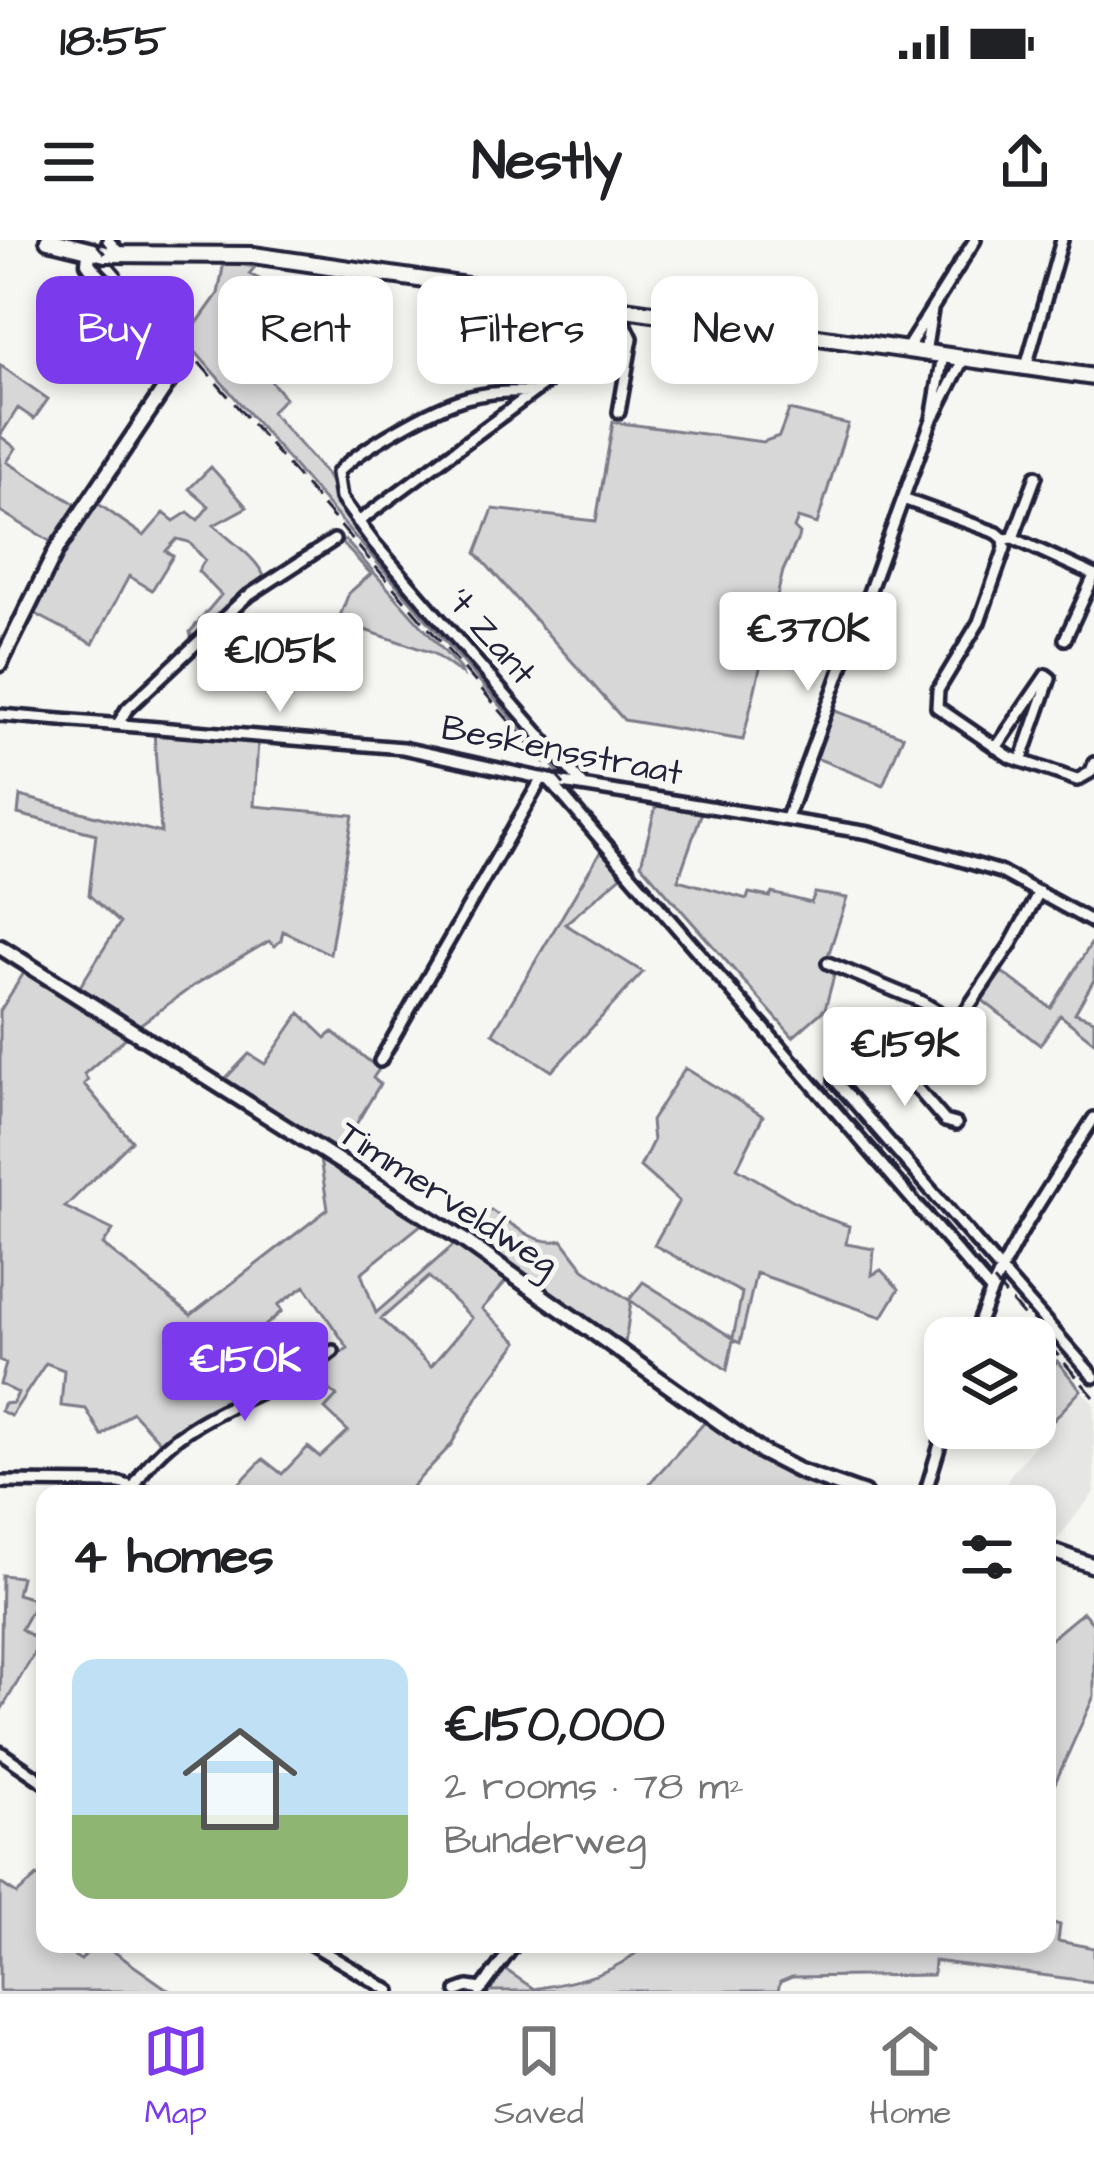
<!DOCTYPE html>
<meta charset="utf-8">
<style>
body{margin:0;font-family:"Architects Daughter",sans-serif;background:#f6f6f6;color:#202124;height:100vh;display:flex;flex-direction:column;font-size:45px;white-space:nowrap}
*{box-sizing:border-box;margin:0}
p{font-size:39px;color:#757577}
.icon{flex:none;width:66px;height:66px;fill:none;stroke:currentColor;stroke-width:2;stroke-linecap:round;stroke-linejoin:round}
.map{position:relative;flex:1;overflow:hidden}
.panel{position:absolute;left:36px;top:1245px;width:1020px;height:468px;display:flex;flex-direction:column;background:#fff;border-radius:24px;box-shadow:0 6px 18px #0003}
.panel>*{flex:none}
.top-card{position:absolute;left:36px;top:36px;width:1023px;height:108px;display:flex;gap:24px}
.buttons{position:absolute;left:924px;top:1077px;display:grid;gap:24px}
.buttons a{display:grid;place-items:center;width:132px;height:132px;border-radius:24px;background:#fff;box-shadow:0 6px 18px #0003;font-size:60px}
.price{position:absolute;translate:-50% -102px;padding:0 27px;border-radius:12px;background:#fff;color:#222;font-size:39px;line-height:78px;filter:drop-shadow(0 3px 6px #0008)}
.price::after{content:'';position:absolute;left:50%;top:72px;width:36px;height:27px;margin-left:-18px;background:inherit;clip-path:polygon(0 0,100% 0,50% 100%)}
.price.active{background:#7c3aed;color:#fff}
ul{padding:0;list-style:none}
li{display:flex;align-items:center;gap:36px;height:300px;padding:0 36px}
li span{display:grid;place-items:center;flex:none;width:336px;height:240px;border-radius:24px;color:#555}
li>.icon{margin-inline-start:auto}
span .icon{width:144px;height:144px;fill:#fffc;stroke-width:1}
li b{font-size:51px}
h2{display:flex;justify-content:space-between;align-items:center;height:144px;padding:0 36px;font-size:51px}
.tag{padding:0 42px;border-radius:24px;background:#fff;box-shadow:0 6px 18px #0003;font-size:42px;line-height:108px}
.tag.active{background:#7c3aed;color:#fff}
.status{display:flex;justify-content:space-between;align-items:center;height:84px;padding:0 60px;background:#fff;direction:ltr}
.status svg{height:33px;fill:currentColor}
header{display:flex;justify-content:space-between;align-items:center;height:156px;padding:0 36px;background:#fff;font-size:54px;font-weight:800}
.tab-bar{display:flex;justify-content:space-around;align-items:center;height:168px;border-top:3px solid #e0e0e0;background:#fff;font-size:33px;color:#757577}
.tab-bar a{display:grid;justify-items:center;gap:6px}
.tab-bar .active{color:#7c3aed}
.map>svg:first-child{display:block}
.built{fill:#e6e6e4}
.green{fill:#d7d7d7;stroke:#7c7c89;stroke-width:3;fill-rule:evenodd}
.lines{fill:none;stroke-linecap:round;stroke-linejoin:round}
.street-casing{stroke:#22223b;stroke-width:18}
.secondary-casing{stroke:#22223b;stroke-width:21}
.primary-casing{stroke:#22223b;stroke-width:22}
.street{stroke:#f6f6f2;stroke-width:9}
.secondary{stroke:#f6f6f2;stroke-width:12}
.primary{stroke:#f6f6f2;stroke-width:14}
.rail{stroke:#22223b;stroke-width:3;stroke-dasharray:18 9;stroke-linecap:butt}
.labels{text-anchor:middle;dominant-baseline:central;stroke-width:10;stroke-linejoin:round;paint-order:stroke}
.street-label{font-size:36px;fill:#22223b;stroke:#f6f6f2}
</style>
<div class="status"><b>18:55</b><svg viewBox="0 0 49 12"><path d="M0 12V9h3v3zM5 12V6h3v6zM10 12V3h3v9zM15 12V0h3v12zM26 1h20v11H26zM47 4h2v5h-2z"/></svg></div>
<header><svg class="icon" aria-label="menu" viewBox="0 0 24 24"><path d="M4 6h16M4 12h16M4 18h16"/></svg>Nestly<svg class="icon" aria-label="share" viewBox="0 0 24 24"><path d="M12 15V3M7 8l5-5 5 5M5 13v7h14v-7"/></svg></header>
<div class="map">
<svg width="1094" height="1751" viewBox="0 0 1094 1751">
<rect width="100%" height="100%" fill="#f6f6f2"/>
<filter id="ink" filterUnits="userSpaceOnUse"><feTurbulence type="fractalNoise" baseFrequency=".00833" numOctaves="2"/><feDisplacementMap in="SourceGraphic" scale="24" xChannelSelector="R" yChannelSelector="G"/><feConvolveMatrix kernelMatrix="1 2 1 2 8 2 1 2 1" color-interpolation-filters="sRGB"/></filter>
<g filter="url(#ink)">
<path class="built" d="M1081 1150 1094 1164V1252L1054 1304 1047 1302V1254H1003L1010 1235Z"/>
<path class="green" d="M224 22 255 27 249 34 278 48 234 96 285 158 271 172 326 234 353 282 376 311 572 539H564L137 44 143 40 163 63 170 57 195 86 218 54Z
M0 125 48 159 34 179 18 168 0 196Z
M789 170 848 184 817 284 798 278 794 288 800 294 783 331 743 500 624 480 476 313 493 269 596 281 613 182 763 202 779 196Z
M0 196 16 208 7 222 77 265 53 303 0 271Z
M211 227 247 267 214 285C230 301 255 316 264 336L199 394 191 396 190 392 221 355 198 331 205 320 189 302 177 299 166 311 173 316 152 350 129 336 93 404 30 371 97 263 144 296 164 273 174 281 188 272 198 280 209 266 189 249Z
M345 300 460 429 462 434 433 413 338 381 349 353 371 334 341 302Z
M833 470 903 496 883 545 816 518Z
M154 492 258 500 254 566 353 575 330 714 283 691 281 700 275 706 269 701 193 746 138 786 79 748 120 683 89 655 96 594 18 574 20 556 161 593Z
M657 562 703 569 678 640 747 659 749 653 770 657 772 653 811 663 815 653 847 658 826 722 835 732 825 769 793 797 641 624Z
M602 609 625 633 565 684 643 732 552 831 493 793Z
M1094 699V740L1075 773 1094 780V802L1060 775 1040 805 982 760 1002 732 1051 768Z
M25 731 128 796 84 834 88 840 84 844 132 901 65 967 113 990 103 1005 191 1075 328 969 320 919 422 984 361 1033 376 1073 455 1004 507 1040 482 1069 518 1102 479 1154 451 1205 405 1254H229L263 1219 282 1234 308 1207 320 1217 348 1191 325 1169 337 1156 309 1133 348 1108 305 1046 278 1065 282 1071 258 1092 291 1132 225 1166 164 1206 132 1172 102 1196 86 1169 61 1166 64 1130 46 1123 11 1176 1 1171 3 1164 13 1163 18 1153 0 1144 6 1124 0 1120V771ZM429 1037 472 1078 431 1126 381 1079Z
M300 773 326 798 333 792 379 829 373 838 380 844 339 913 224 840 249 814 265 824Z
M685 828 763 876 737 928 820 976 849 986 846 1004 874 1009 872 1035 881 1030 899 1049 882 1077 756 1033 740 1103 733 1100 727 1130 631 1061 625 1104 467 994 491 970C512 984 537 1007 562 1000L584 1029 629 1060 643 1042 733 1098 742 1053 654 1005 679 961 640 927 653 901 651 881Z
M1057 1121 1081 1150 1050 1184 1035 1170V1153Z
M705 1182 768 1223 841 1254H640Z
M2 1335 21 1337 17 1354 37 1360 21 1389 41 1402 0 1472Z
M1083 1372 1094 1385V1456L1047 1561V1536L1052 1527 1047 1524V1402Z
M37 1636 45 1641 42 1660 45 1704H54L81 1720 94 1704H103L170 1751H0V1643L17 1654Z
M1047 1681 1060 1685 1058 1701 1094 1708V1742L934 1721 933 1735 792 1737 780 1742 778 1751H487L503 1728 534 1749C581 1740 610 1737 647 1704H1047Z"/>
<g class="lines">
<g class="street-casing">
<path id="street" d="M108 0 121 15
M906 110 975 0
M925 113 932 70
M1026 127 1062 0
M531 152C509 151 487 152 466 158 434 167 359 209 337 233L341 258 374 303 583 545
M619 172 632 98 624 81
M935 175 964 118
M903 259 997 293 1004 299 1005 308 979 382 938 450 937 467 1010 517 1077 540 1091 532 1094 523
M358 282 615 92 627 70
M1013 298 1036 236
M1004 299 1013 298 1094 335
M1065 399 1094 336
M0 475 403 508 563 543 869 593 1001 632 1094 683
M118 484 127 469 245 358 334 300
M996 508 1046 435
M1021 521 1050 438 1046 435
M551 542 991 1051
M787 578 932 179 943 115
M828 723 920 761 959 784
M883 809 945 881 956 884
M380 821 542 538
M835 840 1094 1137
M915 846 1011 704 1039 652
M974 1098C999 1017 1049 948 1094 878
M0 1242 120 1243 154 1254
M135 1245C176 1171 272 1159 333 1111
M925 1254 945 1188
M0 1512 45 1543
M311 1704 390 1751
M457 1751 468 1747 482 1749
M480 1751 515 1704"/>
</g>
<g class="secondary-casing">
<path id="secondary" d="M0 424 57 309 174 134C176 93 109 55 88 23L89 13
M0 707 462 999 762 1212 799 1231 864 1254
M1047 1309 1094 1326"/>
</g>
<g class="primary-casing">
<path id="primary" d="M48 0 105 14 253 15 1094 137"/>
</g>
<use href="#street" class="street"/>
<use href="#secondary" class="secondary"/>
<use href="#primary" class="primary"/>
<path class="rail" d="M93 0 1094 1157"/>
</g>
</g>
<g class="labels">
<g class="street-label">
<text transform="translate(491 397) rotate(49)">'t Zant</text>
<text transform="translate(562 511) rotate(11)">Beskensstraat</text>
<text transform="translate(448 959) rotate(33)">Timmerveldweg</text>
</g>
</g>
</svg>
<div class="buttons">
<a><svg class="icon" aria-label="layers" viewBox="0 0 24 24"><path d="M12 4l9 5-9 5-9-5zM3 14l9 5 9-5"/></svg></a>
</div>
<b class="price" style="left:808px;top:454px">€370K</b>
<b class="price" style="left:280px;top:475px">€105K</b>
<b class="price" style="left:905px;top:869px">€159K</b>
<b class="price active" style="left:245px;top:1184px">€150K</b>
<div class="top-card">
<a class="tag active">Buy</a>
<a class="tag">Rent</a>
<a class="tag">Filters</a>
<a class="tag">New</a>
</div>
<section class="panel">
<h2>4 homes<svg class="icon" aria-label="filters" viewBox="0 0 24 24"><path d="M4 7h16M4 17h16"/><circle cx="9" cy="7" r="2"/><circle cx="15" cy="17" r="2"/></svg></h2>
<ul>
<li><span style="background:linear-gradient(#bfe0f5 65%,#8fb573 0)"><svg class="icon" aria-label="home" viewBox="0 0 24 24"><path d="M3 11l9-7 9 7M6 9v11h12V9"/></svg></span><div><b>€150,000</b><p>2 rooms · 78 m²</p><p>Bunderweg</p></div></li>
</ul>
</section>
</div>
<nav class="tab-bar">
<a class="active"><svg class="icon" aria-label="map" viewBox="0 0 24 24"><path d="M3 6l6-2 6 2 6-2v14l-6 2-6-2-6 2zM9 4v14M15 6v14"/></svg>Map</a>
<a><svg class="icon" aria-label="saved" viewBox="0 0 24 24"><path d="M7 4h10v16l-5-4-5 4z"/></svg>Saved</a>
<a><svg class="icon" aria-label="home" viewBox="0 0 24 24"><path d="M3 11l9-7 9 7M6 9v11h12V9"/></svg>Home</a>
</nav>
